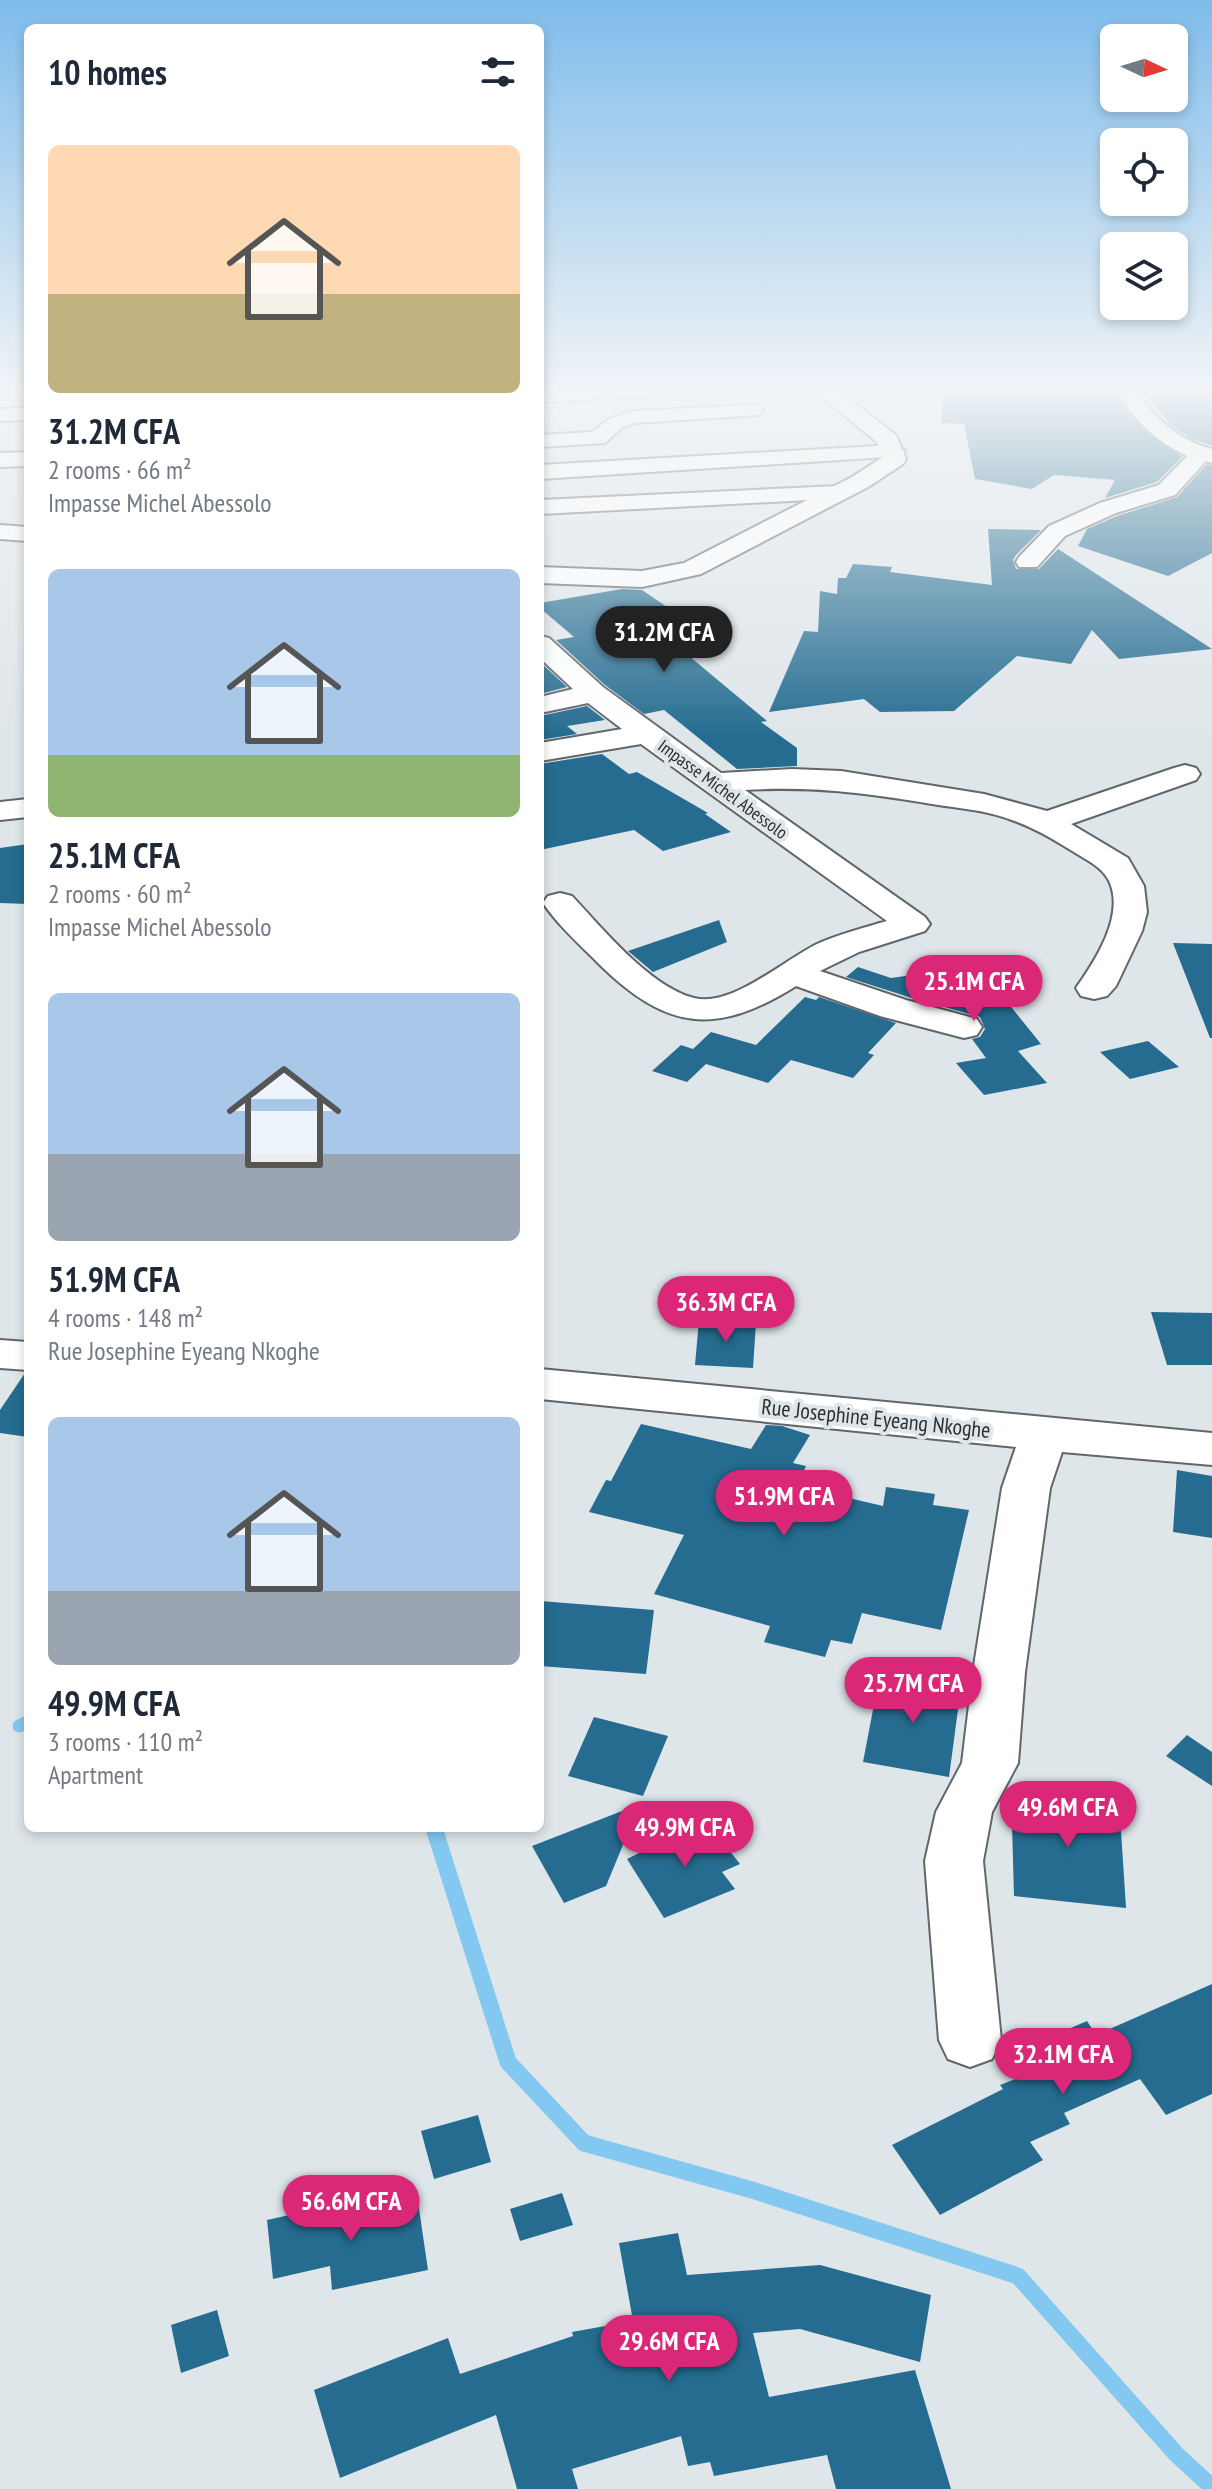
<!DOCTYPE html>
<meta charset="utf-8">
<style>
body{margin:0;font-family:"PT Sans Narrow",sans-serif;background:#f6f6f7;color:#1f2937;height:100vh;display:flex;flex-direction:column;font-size:30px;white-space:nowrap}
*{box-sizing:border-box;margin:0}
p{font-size:26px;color:#747a83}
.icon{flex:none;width:44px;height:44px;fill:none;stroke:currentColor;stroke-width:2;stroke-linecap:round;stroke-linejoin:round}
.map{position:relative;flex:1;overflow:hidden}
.drawer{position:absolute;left:24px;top:24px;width:520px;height:1808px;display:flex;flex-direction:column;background:#fff;border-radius:12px;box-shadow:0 4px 12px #0003}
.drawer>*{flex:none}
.needle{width:52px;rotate:94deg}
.fabs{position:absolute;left:1100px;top:24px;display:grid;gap:16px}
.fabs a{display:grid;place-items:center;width:88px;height:88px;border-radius:12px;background:#fff;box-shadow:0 4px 12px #0003;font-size:40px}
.price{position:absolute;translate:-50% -68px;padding:0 18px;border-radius:28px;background:#db2777;color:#fff;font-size:26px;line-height:52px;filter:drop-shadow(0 2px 4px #0008)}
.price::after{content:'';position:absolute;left:50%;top:48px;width:24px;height:18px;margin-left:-12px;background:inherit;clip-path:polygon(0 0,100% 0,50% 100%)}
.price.on{background:#222;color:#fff}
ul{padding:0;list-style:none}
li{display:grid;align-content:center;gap:16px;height:424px;padding:0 24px}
li span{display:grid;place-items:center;height:248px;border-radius:12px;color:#555}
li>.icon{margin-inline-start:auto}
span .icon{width:144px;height:144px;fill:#fffc;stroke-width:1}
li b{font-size:34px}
h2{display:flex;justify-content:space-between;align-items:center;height:96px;padding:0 24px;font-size:34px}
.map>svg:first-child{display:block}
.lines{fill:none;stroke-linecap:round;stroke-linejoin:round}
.stream-far1{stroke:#83c8f0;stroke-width:13}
.stream{stroke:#83c8f0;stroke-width:17}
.building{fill:#256c90}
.minor-casing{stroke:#60666a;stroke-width:4}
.tertiary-casing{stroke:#60666a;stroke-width:4}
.minor{fill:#fff;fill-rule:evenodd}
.tertiary{fill:#fff;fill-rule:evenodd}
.labels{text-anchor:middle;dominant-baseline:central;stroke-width:8;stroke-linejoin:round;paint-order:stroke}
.far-street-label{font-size:18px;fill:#2c2f31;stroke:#dfe6ea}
.street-label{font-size:22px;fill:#2c2f31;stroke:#dfe6ea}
</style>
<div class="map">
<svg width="1212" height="2489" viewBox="0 0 1212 2489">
<rect width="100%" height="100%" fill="#dfe6ea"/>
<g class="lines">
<path class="stream-far1" d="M19 1726 28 1722"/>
<path class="stream" d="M434 1828 508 2062 584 2143 752 2190 1018 2276 1177 2455 1212 2487"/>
</g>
<path class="building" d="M944 388H1112L1144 430 1182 457 1157 482 1105 498 1115 480 1054 475 1032 489 975 479 964 424 941 423Z
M1139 388H1212V446L1190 438 1170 424Z
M1207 464 1212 466V553L1168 576 1078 546 1087 529 1117 516 1177 497Z
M988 529 1041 530 1016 555 1013 560 1016 569H1039L1058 549 1212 649 1119 659 1092 630 1071 664 1017 656 954 711 880 712 864 699 769 712 804 631 818 632 820 591 837 594 838 578H846L853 564 892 567 890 572 992 585Z
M622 589 642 590 692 624 659 631 767 721 761 722 797 748V766L737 769 664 710 644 714 605 685 556 640 574 637 540 608V603Z
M540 662 567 687 540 694Z
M587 706 605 720 567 726 577 734 540 740V716Z
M602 754 629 774 637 772 708 813 705 814 731 832 663 851 634 830 540 850V764Z
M28 844V904L0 903V848Z
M719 920 727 942 653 972 628 951Z
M1173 943 1212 944V1038H1210Z
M978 966 1041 1044 1018 1051 1047 1083 984 1095 956 1063 986 1058 972 1039 980 1037 985 1029 980 1017 934 1004 925 992 918 1000 846 977 858 967 891 978Z
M805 997 816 1000 819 997 896 1023 868 1053 874 1055 853 1078 791 1060 768 1083 706 1064 687 1082 652 1071 681 1045 693 1049 711 1032 756 1045Z
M1148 1041 1179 1067 1130 1079 1100 1052Z
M1151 1312 1212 1313V1365H1167Z
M699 1320 756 1323 753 1368 695 1365Z
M25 1373H28V1437L0 1433V1410Z
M641 1424 751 1449 766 1425 782 1426 810 1435 793 1463 806 1466 797 1486 883 1506 886 1487 935 1494 933 1505 969 1510 941 1630 862 1613 852 1644 831 1640 825 1657 764 1642 770 1626 654 1594 684 1535 589 1512 606 1480 611 1481Z
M1177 1470 1212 1476V1538L1173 1532Z
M540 1601 654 1610 646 1674 540 1666Z
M880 1673 961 1687 949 1777 863 1762Z
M594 1717 668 1736 643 1796 568 1776Z
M1187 1735 1212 1752V1786L1166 1756Z
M1011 1789 1119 1800 1126 1908 1014 1896Z
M640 1804 606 1886 564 1903 532 1846Z
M705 1820 740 1864 722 1872 735 1889 664 1918 627 1859Z
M1212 1984V2094L1166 2115 1140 2079 1064 2113 1070 2124 1030 2142 1043 2160 940 2215 892 2145 1003 2089 1000 2085 1023 2076 1008 2055 1087 2021 1096 2035Z
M478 2115 491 2162 434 2179 421 2131Z
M562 2193 573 2225 520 2241 510 2209Z
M417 2195 428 2270 332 2290 330 2266 273 2279 267 2220 316 2209 317 2216Z
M678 2233 687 2275 820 2265 931 2295 920 2362 800 2329 753 2333 769 2397 915 2370 951 2489H836L827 2455 714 2476 710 2462 688 2466 681 2436 572 2469 578 2489H517L496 2415 340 2478 314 2390 448 2338 460 2374 573 2336 572 2332 633 2321 619 2243Z
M217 2310 229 2356 181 2373 171 2325Z"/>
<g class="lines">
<g class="minor-casing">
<path id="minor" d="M576 388H679L680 390 670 396 540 402V390Z
M1115 388H1135C1152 417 1180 441 1212 449V463L1206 461 1175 495 1116 513 1065 536 1037 567H1019L1016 562 1019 557 1049 526 1100 503 1159 485 1187 456C1156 442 1132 418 1115 388Z
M753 405 760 407 763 411 760 415 635 423 623 427 605 443 540 447V435L592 432 609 419 632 411Z
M28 408V420L0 421V409Z
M894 445 905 451 902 456 540 479V465Z
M28 452V466L0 467V453Z
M838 486 846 488 849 493 846 498 540 514V500Z
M540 636 549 638 603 687 721 773 792 769 841 771 984 794 1047 811 1174 768 1185 765 1196 768 1200 774 1196 780 1071 824 1128 858 1144 886 1147 912 1142 931 1116 986 1107 996 1094 999 1081 996 1076 988C1095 961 1124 917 1110 883 1103 867 1088 861 1074 852 1053 839 1033 827 1009 819 985 810 957 808 932 804 865 793 812 786 745 790L925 917 930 924 925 931 859 952 820 971 906 1000 977 1019 982 1027 977 1035 964 1038 880 1016 796 986C715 1037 666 1030 598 963 579 944 558 925 543 903L548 896 560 893 572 896C602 928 650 987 694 998 731 1008 784 960 817 944 839 934 863 928 887 921L641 744 540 761V743L622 729 588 703 540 713V697L573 689 540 658Z
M28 799V817L0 820V802Z
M0 1340 28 1342V1370L0 1368Z
M540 1369 1212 1433V1465L1062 1452 1050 1488 1025 1672 1018 1763 992 1812 983 1861 1001 2040 992 2059 970 2067 948 2059 939 2040 925 1861 936 1812 962 1763 973 1672 1002 1488 1016 1447 540 1399Z"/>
</g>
<g class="tertiary-casing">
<path id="tertiary" d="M811 388H835L896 435 906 459 903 464 868 487 701 574 642 587 540 583V567L642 571 684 563 852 477 883 457 878 443Z
M0 525 28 527V541L0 539Z"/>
</g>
<use href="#minor" class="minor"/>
<use href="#tertiary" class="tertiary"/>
</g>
<linearGradient id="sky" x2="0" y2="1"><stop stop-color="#7fbceb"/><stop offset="0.53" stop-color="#f1f4f6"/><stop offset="1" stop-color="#f1f4f6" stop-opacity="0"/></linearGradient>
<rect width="1212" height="737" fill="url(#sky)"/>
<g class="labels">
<g class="far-street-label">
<text transform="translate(723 789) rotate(36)">Impasse Michel Abessolo</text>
</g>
<g class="street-label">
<text transform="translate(876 1418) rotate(6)">Rue Josephine Eyeang Nkoghe</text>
</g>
</g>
</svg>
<div class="fabs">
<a><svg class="needle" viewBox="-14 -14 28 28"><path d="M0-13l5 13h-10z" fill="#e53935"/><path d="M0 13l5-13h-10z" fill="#747a83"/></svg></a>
<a><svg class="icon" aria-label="locate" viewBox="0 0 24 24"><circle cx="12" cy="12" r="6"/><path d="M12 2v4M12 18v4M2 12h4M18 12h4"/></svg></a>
<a><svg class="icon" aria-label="layers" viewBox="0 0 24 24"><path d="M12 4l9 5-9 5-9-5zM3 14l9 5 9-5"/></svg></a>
</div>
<b class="price on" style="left:664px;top:674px">31.2M CFA</b>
<b class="price" style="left:974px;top:1023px">25.1M CFA</b>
<b class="price" style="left:726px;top:1344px">36.3M CFA</b>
<b class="price" style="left:784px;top:1538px">51.9M CFA</b>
<b class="price" style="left:913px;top:1725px">25.7M CFA</b>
<b class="price" style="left:1068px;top:1849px">49.6M CFA</b>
<b class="price" style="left:685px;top:1869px">49.9M CFA</b>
<b class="price" style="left:1063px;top:2096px">32.1M CFA</b>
<b class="price" style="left:351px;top:2243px">56.6M CFA</b>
<b class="price" style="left:669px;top:2383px">29.6M CFA</b>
<section class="drawer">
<h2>10 homes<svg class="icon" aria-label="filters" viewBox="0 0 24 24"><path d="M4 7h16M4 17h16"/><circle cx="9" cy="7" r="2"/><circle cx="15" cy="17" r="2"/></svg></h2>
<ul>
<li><span style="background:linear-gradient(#ffd9b3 60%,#c2b280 0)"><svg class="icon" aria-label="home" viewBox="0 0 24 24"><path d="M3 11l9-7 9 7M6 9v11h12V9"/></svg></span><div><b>31.2M CFA</b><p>2 rooms · 66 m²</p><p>Impasse Michel Abessolo</p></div></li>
<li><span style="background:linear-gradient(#a9c7e8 75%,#8fb573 0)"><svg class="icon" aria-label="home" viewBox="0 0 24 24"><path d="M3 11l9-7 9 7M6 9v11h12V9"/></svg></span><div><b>25.1M CFA</b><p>2 rooms · 60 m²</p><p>Impasse Michel Abessolo</p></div></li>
<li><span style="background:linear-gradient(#a9c7e8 65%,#9aa5b1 0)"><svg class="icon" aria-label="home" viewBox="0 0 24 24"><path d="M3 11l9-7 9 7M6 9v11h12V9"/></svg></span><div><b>51.9M CFA</b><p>4 rooms · 148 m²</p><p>Rue Josephine Eyeang Nkoghe</p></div></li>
<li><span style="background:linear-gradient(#a9c7e8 70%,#9aa5b1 0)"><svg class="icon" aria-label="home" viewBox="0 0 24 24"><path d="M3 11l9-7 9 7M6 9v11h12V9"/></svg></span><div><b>49.9M CFA</b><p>3 rooms · 110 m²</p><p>Apartment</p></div></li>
</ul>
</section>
</div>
